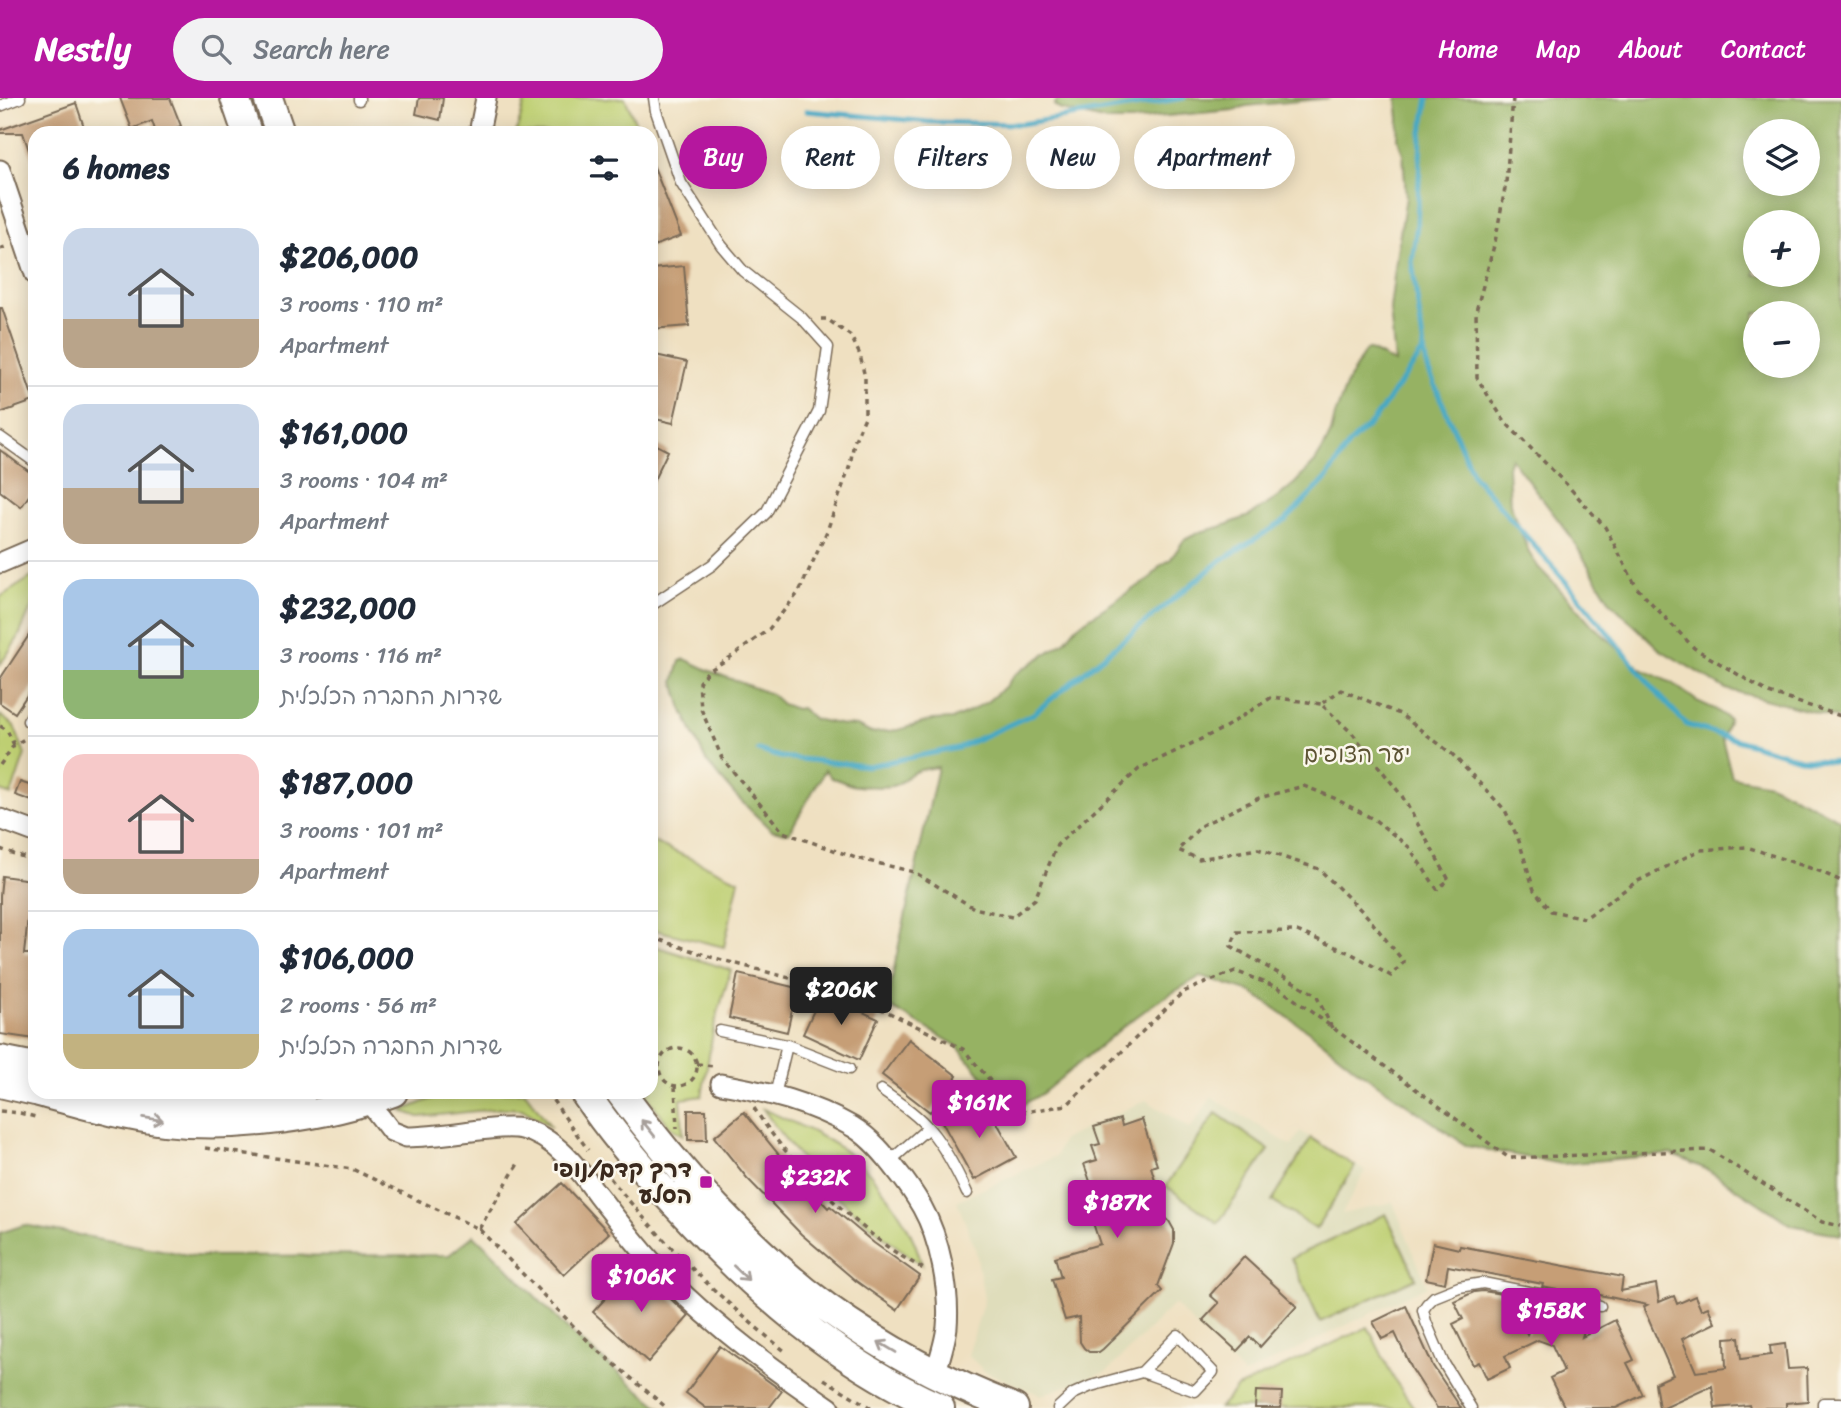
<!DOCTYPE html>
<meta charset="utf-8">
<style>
body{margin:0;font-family:Sriracha,"Playpen Sans Hebrew",sans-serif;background:#f2f2f3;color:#1f2937;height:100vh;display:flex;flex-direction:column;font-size:26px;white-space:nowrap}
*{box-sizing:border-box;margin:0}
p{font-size:23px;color:#747a83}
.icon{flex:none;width:38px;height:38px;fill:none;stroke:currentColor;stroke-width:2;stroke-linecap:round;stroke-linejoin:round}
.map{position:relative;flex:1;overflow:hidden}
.drawer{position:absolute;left:28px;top:28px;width:630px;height:973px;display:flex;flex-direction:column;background:#fff;border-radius:21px;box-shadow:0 4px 18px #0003}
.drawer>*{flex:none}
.banner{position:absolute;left:679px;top:28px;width:665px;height:63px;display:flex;gap:14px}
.tools{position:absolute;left:1743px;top:21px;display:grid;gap:14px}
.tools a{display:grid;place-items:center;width:77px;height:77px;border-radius:50%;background:#fff;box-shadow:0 4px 18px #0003;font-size:35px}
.price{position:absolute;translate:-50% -60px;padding:0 16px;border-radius:7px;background:#b5179e;color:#fff;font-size:23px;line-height:46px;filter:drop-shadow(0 2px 4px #0008)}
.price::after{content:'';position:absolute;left:50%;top:42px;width:21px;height:16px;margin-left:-10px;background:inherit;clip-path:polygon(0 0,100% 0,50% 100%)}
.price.on{background:#222;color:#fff}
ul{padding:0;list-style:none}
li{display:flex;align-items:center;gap:21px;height:175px;padding:0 35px}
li+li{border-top:2px solid #e0e1e3}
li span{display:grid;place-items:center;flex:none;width:196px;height:140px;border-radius:21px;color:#555}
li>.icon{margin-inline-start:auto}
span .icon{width:84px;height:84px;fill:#fffc;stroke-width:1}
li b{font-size:30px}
h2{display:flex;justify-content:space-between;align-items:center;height:84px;padding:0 35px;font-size:30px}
.chip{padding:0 24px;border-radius:32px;background:#fff;box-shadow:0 4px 18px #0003;font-size:24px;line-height:63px}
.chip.on{background:#b5179e;color:#fff}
header{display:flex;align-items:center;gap:42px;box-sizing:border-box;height:98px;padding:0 35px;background:#b5179e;color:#fff}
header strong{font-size:33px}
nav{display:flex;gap:38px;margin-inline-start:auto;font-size:24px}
.search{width:490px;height:63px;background:#f2f2f3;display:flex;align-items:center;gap:18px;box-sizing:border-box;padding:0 24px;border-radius:38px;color:#747a83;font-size:26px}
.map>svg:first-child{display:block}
.built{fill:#dfddbb}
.green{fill:#becf72;stroke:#7c7c48;stroke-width:2}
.forest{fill:#96b264;stroke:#686e41;stroke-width:2;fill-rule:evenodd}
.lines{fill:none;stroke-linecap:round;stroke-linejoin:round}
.stream{stroke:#45a8c5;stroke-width:5}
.building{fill:#c69e76}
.lane-casing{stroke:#7a6a57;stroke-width:13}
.street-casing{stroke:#7a6a57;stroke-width:23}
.secondary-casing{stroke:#7a6a57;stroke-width:32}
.path{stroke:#7a6a57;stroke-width:3.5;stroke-dasharray:5 5;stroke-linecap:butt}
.lane{stroke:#fff;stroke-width:10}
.street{stroke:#fff;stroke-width:19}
.secondary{stroke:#fff;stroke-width:28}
.oneway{stroke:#a79f9a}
.poi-dot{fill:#b5179e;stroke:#fbf7ec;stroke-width:2.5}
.labels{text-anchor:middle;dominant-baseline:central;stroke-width:5;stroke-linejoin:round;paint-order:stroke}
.park-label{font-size:23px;fill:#5c5333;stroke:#fbf7ec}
.poi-label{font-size:23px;font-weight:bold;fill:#3b2a1e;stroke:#fbf7ec;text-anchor:end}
</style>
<header>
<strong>Nestly</strong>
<div class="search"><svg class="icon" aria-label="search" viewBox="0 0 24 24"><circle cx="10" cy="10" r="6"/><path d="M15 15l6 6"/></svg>Search here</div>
<nav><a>Home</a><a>Map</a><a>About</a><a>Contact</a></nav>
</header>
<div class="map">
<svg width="1841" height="1310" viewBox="0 0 1841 1310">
<rect width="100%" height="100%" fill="#fbf7ec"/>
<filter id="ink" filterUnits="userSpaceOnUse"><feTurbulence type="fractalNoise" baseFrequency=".0143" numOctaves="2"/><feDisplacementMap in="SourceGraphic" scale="14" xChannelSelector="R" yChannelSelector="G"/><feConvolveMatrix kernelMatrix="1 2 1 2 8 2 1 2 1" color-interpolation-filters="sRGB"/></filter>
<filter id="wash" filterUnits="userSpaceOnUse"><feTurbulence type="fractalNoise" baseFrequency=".00686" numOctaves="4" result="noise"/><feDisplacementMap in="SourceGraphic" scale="28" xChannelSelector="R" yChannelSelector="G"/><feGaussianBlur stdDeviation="1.57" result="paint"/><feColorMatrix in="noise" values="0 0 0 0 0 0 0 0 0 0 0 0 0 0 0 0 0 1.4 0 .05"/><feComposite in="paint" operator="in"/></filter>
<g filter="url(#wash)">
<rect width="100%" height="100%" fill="#efe0c1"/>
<path class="built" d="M1212 999 1292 1048 1300 1033 1365 1073 1342 1116 1393 1104 1427 1188 1244 1277 1174 1206 1108 1273 1041 1297 984 1273 968 1257 984 1201 976 1153 957 1103 1056 1058 1062 1042 1146 1002 1190 1031Z"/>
<path class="green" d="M526 0H625L640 35H516Z
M35 477V501L18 540 0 567V499Z
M0 617 14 628 25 656 11 697 0 693Z
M651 743 739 782 724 849 651 831Z
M651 847 731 872 714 928 702 998 681 1001 683 1037 671 1030 644 994H651Z
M448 994H525L551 1029 522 1011 505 1010 419 1019 402 1013Z
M763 1011C794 1025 826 1038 853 1059 874 1076 903 1117 913 1141 917 1149 919 1158 922 1167 861 1124 804 1073 763 1011Z
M1216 1015 1269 1052 1218 1125 1166 1088Z
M1311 1040 1355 1068 1316 1131 1272 1103Z
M1386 1116 1416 1180 1320 1224 1291 1160Z
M1368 1229 1394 1281 1414 1310H1219L1237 1290Z"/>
<path class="forest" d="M1059 0H1331L1246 8 1234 12 1155 19 1132 23H1107L1059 11 1054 7Z
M1397 0H1841V621L1726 591 1659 551 1611 505 1569 436 1511 360 1508 369 1510 406 1529 455 1539 470 1572 504 1592 527 1641 571 1672 585 1697 603 1715 611 1729 621 1722 641 1732 679 1770 686 1841 722V1137L1792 1127 1708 1072 1671 1056 1562 1066 1467 1048 1359 973 1311 935 1251 894 1201 878 1155 905 1124 928 1043 995 1012 1013 957 948 887 907 898 851 938 669C930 670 918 671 911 676 904 680 901 686 892 688 885 689 859 689 852 687 845 685 838 681 831 680L825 672 789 735 771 732 735 697 706 663 682 611 674 584 680 563 685 561 710 573 771 596 782 606 796 611 801 610 814 621 843 627 857 628 871 635 898 632 933 622 953 621 965 616 988 603 1006 588 1014 577 1064 544 1077 528 1133 491 1149 482 1160 468 1170 462 1184 442 1200 434 1220 429 1249 418 1277 400 1295 385 1315 364 1323 351 1331 335 1335 317 1348 283 1365 253 1368 251 1395 265 1390 211 1397 154 1406 99 1403 56 1398 40 1399 21ZM1808 33V86H1755V33ZM1808 124V177H1755V124ZM1755 215H1808V268H1755Z
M24 1127 194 1158 449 1157 474 1137 502 1164 574 1238 661 1310H0V1135Z"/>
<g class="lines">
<path class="stream" d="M1428 0 1421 40 1417 126 1412 164 1426 266 1473 377 1578 498 1657 595 1687 627 1800 661 1841 664
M807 13 930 24 1021 26 1184 0
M758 652 780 659 868 668 958 650 1033 616 1220 463 1286 422 1327 380 1349 346 1373 323 1424 252"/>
</g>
<g id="blocks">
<path class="building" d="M120 0H170L181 28 163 35H156L152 23 132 31Z
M419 0H443L440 22 416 16Z
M76 5 84 29 67 35H35V64H33L23 35H0V32Z
M651 64H652L681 138 651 149Z
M684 168 689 228 651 231V171Z
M0 210H2L34 303 0 315Z
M651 256 687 264 673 325 651 320Z
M651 344 668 353 651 388Z
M0 352 35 378V389L21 409 0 393Z
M35 528V585L15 615 0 605V581Z
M20 684 35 689V704L15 697Z
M2 778 32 782 24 856H35V941L0 936V798Z
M738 876 797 890 787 934 729 920Z
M822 895 878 921 859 962 803 936Z
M909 941 957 978 930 1014 882 977Z
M984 1001 1016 1059 974 1082 942 1024Z
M688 1012H706L707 1042H688Z
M744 1014 784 1063 828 1110 830 1108 874 1145 920 1178 897 1212 856 1183 801 1136 747 1080 714 1039Z
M1120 1021 1122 1028 1142 1021 1157 1067 1151 1069 1157 1088 1147 1091 1154 1112 1161 1115 1169 1123 1174 1132V1145L1158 1188 1162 1193 1103 1251 1099 1254H1089L1084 1250 1080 1244 1079 1219 1065 1222 1052 1181 1061 1179 1055 1159 1100 1146 1084 1098 1094 1095 1084 1066 1097 1062 1092 1048 1100 1046 1094 1029Z
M562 1085 609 1135 564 1177 517 1126Z
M1433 1145 1459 1151 1460 1148 1623 1179 1621 1193 1656 1186 1659 1204 1674 1198 1677 1206 1695 1198 1701 1212 1708 1209 1715 1225 1682 1241 1696 1274 1726 1270 1725 1240 1739 1239 1741 1261 1771 1257 1770 1248 1785 1246 1788 1271 1807 1270 1808 1303 1786 1305V1310H1750L1749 1307 1715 1310 1712 1288 1664 1310H1659L1655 1285 1673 1277 1643 1209 1647 1207 1595 1196 1594 1199 1542 1189 1543 1186 1448 1168 1445 1185 1426 1181Z
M1244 1159 1297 1208 1260 1249 1250 1239 1237 1253 1203 1222 1219 1205 1210 1197Z
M635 1168 689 1218 648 1264 593 1214Z
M1483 1193 1508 1197 1527 1237 1538 1203 1590 1214 1582 1239 1615 1222 1634 1262 1627 1265 1643 1297 1616 1310H1565L1550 1280 1564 1273 1552 1247 1538 1242 1505 1258 1510 1270 1487 1281 1479 1264 1473 1267 1453 1226 1463 1221 1454 1203 1474 1194Z
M1406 1208 1433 1268 1461 1310H1437L1412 1271 1395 1235 1382 1241 1373 1224Z
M720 1248 782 1293 769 1310H706L686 1295Z
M1256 1293 1282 1294 1281 1310H1255Z"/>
</g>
</g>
<g filter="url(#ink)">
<use href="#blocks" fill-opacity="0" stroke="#7a6a57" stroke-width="2"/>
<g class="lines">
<g class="lane-casing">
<path id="lane" d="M359 0V2
M0 8 20 0
M0 339 35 364
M651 509 653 506 712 467 766 415 819 313 828 249 802 220 743 173 721 147 681 85 656 13 654 0
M28 623 35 612
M720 933 787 947 849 971
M881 992C898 1004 917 1016 930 1032 946 1051 957 1073 967 1095
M775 997 787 947
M890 1063 928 1030
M1058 1310 1073 1296 1091 1288 1142 1274 1178 1237 1213 1274 1195 1293 1142 1274
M1471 1310 1443 1264 1426 1224 1423 1212 1427 1206 1434 1199 1459 1189 1483 1185 1600 1208
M1823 1310V1305H1841"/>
</g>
<g class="street-casing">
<path id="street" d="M479 35 486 0
M0 72 35 176
M0 465 35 450
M0 721 35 734
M721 986C768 994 811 1005 853 1029 871 1040 885 1057 898 1074 907 1085 915 1097 922 1109 940 1141 950 1192 947 1229 945 1245 940 1260 935 1276
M368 1003 391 1033 406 1039C430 1039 455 1035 480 1032 493 1031 508 1028 522 1031 554 1038 579 1071 597 1096 620 1125 642 1155 668 1181 717 1231 773 1271 830 1310"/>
</g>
<g class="secondary-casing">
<path id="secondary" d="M235 0 247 35
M268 0 280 35
M0 962 35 969
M0 985 35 993
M39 994C80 1005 122 1018 165 1023 236 1031 326 1019 393 994
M133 994C193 1006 242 1001 302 994
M584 994C612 1036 645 1074 679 1110 755 1192 836 1264 940 1310
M620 994C676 1070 750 1153 826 1209 884 1251 948 1285 1014 1310"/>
</g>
<path class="path" d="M1513 0 1506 85 1495 144 1476 213 1477 280 1505 324 1568 388 1605 429 1637 490 1694 550 1769 595 1841 618
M0 151 8 148
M821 221H827L851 238 860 257 865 280V319L854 344 850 367 827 433 799 494 769 531 734 557 707 574 699 584 701 611 722 660 783 734 856 760 914 774 974 810 1012 819 1035 801 1057 747 1139 671 1224 630 1272 599 1321 606
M0 628 7 632 14 647
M0 667 14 647 33 636
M0 751 35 763
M651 839 711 859 853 897 963 951 1018 1015 1067 1007 1183 894 1235 873 1279 890 1509 1060 1710 1052 1822 1124 1841 1128
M1332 930 1316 897 1231 848 1237 834 1297 833 1352 856 1391 878 1404 864 1367 818 1319 771 1258 751 1199 761 1178 752 1202 727 1259 700 1304 688 1334 700 1375 722 1409 749 1437 791 1449 782 1402 698 1353 636 1321 606 1341 592 1400 616 1452 656 1505 712 1519 743 1534 792 1551 813 1585 820 1636 784 1700 752 1747 749 1819 773 1841 783
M659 969a19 19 0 1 1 38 0a19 19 0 1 1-38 0Z
M651 965 659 966
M697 966 714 968V970
M675 988 677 1031
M547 994 588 1052
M754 1010C787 1062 835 1108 884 1146 896 1156 911 1163 925 1172
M0 1013 20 1015 39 1020
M205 1050 352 1071 479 1131 594 1249 667 1310
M610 1080C662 1144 722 1203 786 1254
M479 1131 519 1064
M824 1281 871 1310"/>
<use href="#lane" class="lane"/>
<use href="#street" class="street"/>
<use href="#secondary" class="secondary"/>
</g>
<defs><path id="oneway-shaft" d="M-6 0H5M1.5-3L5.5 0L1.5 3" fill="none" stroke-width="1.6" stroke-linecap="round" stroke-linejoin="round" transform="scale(1.75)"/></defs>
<g class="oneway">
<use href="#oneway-shaft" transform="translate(153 1021) rotate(9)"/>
<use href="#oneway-shaft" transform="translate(648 1030) rotate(-129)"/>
<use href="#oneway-shaft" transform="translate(741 1175) rotate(44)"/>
<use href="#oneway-shaft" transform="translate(887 1249) rotate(-149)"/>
</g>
</g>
<rect class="poi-dot" x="699" y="1077" width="14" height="14" rx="3.5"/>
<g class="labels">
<g class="park-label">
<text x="1357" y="656">יער הצופים</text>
</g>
<g class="poi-label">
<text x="692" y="1071">דרך קדם/נופי<tspan x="692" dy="26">הסלע</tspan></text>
</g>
</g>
</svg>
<div class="tools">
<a><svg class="icon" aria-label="layers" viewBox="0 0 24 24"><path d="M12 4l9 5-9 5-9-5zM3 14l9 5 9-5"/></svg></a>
<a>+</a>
<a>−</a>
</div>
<b class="price on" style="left:841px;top:929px">$206K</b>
<b class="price" style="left:979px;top:1042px">$161K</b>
<b class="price" style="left:815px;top:1117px">$232K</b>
<b class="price" style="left:1117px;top:1142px">$187K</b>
<b class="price" style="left:641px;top:1216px">$106K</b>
<b class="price" style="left:1551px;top:1250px">$158K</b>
<div class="banner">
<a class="chip on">Buy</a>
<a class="chip">Rent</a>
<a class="chip">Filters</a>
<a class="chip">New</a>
<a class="chip">Apartment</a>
</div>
<section class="drawer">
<h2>6 homes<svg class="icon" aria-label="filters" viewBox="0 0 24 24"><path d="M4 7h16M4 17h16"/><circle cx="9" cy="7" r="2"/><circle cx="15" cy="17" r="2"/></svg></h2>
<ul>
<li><span style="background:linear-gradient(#c9d6e8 65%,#b9a48a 0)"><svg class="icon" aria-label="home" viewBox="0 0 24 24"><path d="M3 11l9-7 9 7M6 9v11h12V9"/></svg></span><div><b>$206,000</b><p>3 rooms · 110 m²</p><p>Apartment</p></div></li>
<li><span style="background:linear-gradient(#c9d6e8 60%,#b9a48a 0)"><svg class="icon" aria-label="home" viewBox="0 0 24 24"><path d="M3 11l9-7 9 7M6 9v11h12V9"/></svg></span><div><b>$161,000</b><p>3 rooms · 104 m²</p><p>Apartment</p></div></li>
<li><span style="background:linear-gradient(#a9c7e8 65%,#8fb573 0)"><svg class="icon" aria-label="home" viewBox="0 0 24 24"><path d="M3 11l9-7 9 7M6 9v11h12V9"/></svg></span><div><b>$232,000</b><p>3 rooms · 116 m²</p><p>שדרות החברה הכלכלית</p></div></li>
<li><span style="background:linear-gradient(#f6c9c9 75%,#b9a48a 0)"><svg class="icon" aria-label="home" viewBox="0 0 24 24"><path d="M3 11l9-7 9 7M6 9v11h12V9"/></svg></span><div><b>$187,000</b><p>3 rooms · 101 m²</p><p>Apartment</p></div></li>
<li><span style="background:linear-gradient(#a9c7e8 75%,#c2b280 0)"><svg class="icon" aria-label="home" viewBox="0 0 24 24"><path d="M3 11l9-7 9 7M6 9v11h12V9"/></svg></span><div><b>$106,000</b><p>2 rooms · 56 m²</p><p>שדרות החברה הכלכלית</p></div></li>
</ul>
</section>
</div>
